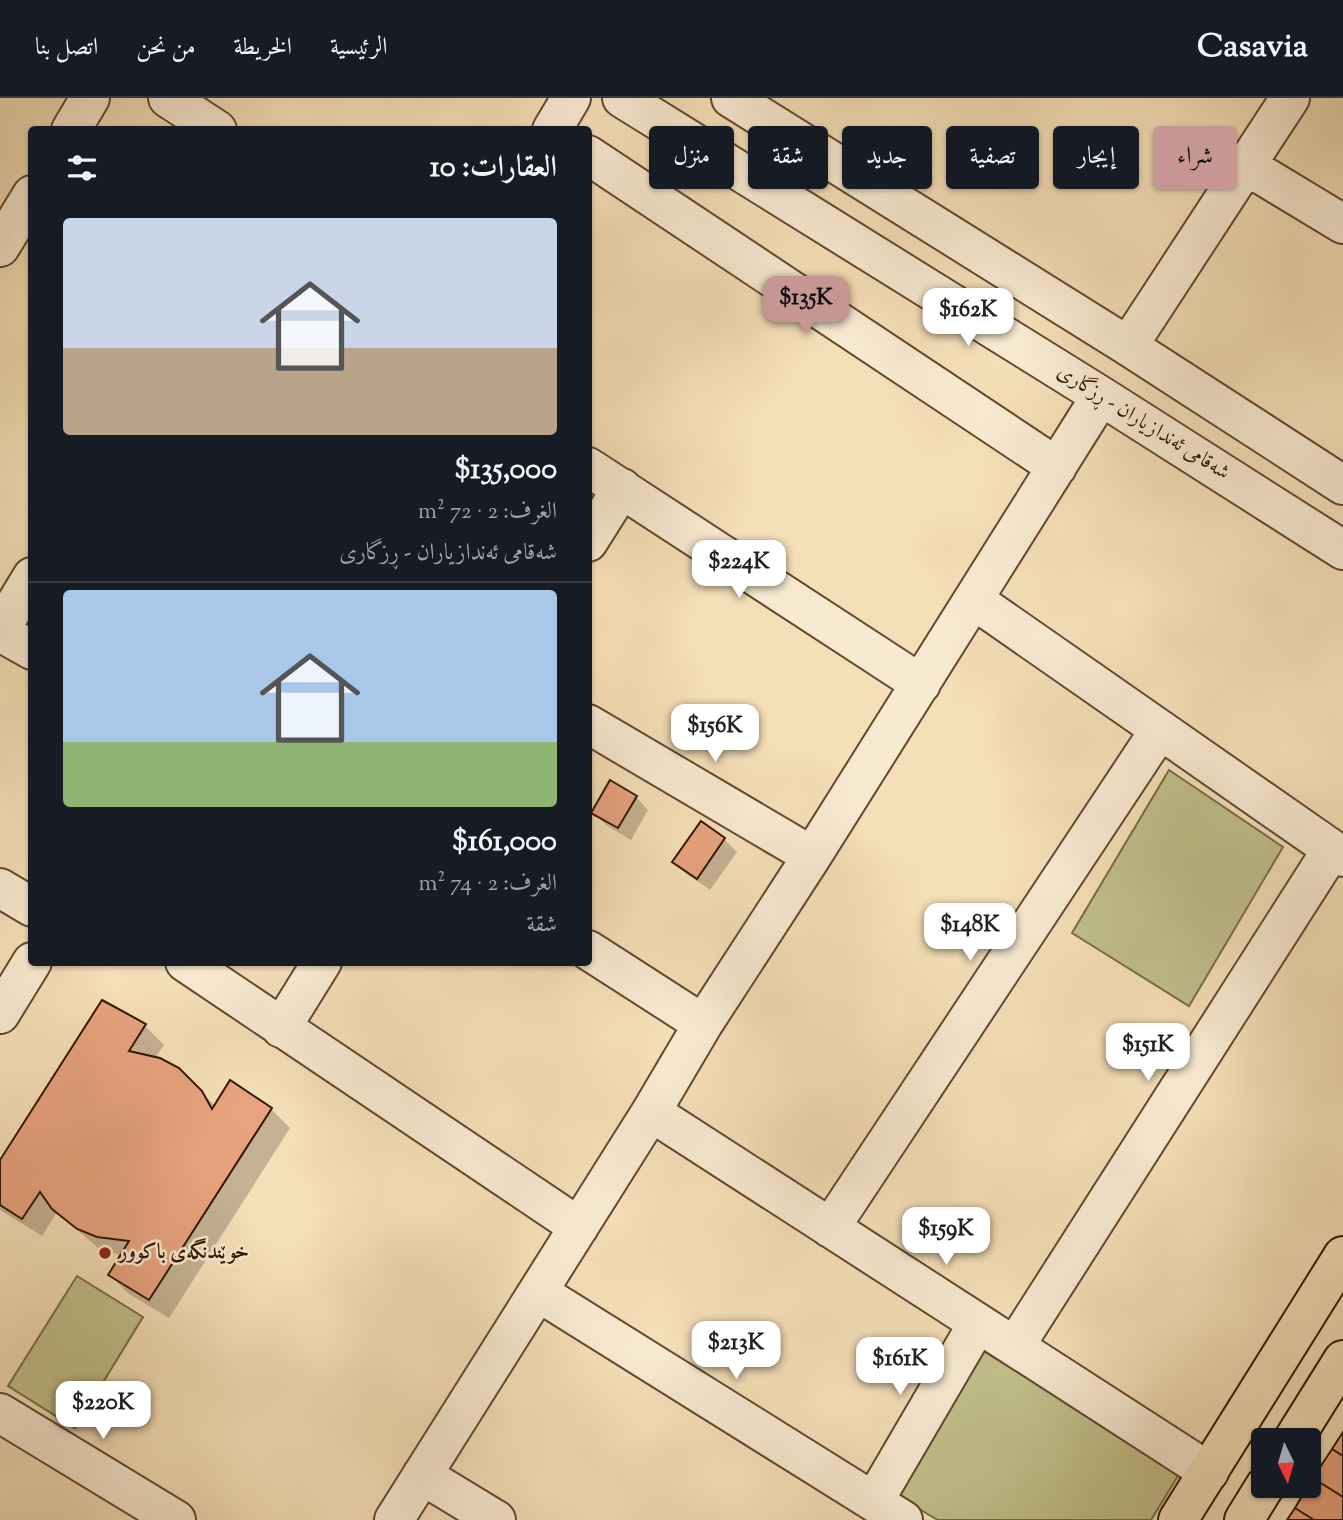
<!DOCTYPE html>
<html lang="ar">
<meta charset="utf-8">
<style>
body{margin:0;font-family:"Sorts Mill Goudy",Amiri,serif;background:#242831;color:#f1f3f6;direction:rtl;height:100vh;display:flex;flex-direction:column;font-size:26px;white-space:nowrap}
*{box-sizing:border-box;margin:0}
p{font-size:23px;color:#9ea1a6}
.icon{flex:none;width:38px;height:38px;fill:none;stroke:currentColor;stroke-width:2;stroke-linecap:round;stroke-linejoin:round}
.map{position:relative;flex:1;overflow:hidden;direction:ltr}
.sheet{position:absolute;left:28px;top:28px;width:564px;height:840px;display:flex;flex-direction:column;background:#171b24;border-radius:7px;box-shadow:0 2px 5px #0004;direction:rtl}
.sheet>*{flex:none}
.hud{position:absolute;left:612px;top:28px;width:625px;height:63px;direction:rtl;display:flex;gap:14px}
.needle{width:46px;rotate:175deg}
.controls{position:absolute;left:1251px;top:1330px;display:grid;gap:14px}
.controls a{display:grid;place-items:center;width:70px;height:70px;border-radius:7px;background:#171b24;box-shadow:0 2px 5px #0004;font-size:35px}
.price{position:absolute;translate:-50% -60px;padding:0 16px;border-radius:14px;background:#fff;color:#222;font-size:23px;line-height:46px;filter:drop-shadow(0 2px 4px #0008)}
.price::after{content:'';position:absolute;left:50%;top:42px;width:21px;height:16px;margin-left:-10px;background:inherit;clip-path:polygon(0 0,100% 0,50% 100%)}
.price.selected{background:#c59692;color:#111}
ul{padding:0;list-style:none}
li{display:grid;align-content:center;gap:14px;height:371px;padding:0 35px}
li+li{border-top:2px solid #363941}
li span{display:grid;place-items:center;height:217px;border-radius:7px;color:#555}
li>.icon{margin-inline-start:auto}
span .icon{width:126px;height:126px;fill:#fffc;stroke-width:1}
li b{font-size:30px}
h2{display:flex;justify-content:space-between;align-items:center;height:84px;padding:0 35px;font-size:30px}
.tag{padding:0 24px;border-radius:7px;background:#171b24;box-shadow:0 2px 5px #0004;font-size:24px;line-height:63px}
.tag.selected{background:#c59692;color:#111}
header{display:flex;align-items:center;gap:42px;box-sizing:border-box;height:98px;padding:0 35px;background:#171b24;border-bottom:2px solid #363941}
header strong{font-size:33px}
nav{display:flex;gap:38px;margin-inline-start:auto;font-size:24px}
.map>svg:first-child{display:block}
.green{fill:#c1c08b;stroke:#7a6b47;stroke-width:2}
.shadow{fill:#0003}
.building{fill:#e7a37e;stroke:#321603;stroke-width:2}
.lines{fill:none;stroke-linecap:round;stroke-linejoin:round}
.minor-casing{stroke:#634830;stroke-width:42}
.major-casing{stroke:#321603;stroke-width:42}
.minor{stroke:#f8ead1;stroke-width:38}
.major{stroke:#f5dfb8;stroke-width:38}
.poi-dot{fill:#8f2418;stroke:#f8ead1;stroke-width:2.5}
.labels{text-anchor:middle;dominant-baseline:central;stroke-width:5;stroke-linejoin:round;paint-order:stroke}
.street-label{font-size:21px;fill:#321603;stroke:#f8ead1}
.poi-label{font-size:21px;font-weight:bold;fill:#321603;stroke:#f8ead1;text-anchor:start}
</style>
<header>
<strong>Casavia</strong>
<nav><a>الرئيسية</a><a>الخريطة</a><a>من نحن</a><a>اتصل بنا</a></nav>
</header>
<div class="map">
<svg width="1343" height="1422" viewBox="0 0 1343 1422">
<rect width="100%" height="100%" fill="#f5dfb8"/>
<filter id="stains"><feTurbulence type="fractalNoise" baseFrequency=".00286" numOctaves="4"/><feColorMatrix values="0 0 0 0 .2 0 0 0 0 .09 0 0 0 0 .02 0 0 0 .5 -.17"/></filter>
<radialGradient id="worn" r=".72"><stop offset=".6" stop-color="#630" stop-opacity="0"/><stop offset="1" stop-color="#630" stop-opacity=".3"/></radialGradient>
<path class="green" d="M1169 672 1283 749 1189 908 1072 835Z
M77 1178 143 1219 75 1330 8 1288Z
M983 1253 1181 1373 1151 1422H938L895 1397Z"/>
<path class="shadow" d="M636 699 648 712 631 742 606 727 594 715Z
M701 725 724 741 737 754 710 792 687 776 674 764Z
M102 904 145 928 164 947 155 960 194 986 216 1009 230 985 271 1011 290 1030 169 1220 129 1196 110 1177 122 1158 98 1150 57 1114 42 1138 0 1112V1065Z"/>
<path class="building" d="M610 682 637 698 618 730 591 715Z
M701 723 725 740 697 781 672 764Z
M102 902 146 926 129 953 160 960 179 970 202 993 212 1011 230 982 272 1010 149 1202 108 1177 129 1143 97 1139 77 1131 52 1111 40 1094 22 1121 0 1107V1062Z
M1343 1334V1358L1332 1351Z
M1332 1351 1343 1358V1399L1313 1380Z
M1313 1380 1343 1399V1422H1314L1295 1410Z
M1295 1410 1314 1422H1287Z"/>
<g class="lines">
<g class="minor-casing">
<path id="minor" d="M168 0 217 32
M622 0 1101 298 1343 452
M731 0 1128 248 1343 387
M71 32 90 0
M552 32 571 0
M588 57 1057 369
M1247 68 1343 126
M0 149 32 97
M1128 248 1290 0
M588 369 921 586
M588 444 622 390
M974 502 1343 759
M0 532 32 479
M0 534 32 552
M588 626 812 758
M0 790 32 809
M588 852 703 926
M185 864 579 1129
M0 916 32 864
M281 930 322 864
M651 1014 1209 1374
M830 1130 1159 633
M538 1194 903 1422
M1015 1248 1331 753
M0 1315 176 1422
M422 1377 496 1422
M874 1403 978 1225
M394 1422 651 1014 703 926 812 758 1101 298"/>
</g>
<g class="major-casing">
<path id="major" d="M1293 1342 1343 1262
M1178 1422 1343 1158
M1244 1422 1265 1388"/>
</g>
<use href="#minor" class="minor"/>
<use href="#major" class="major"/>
</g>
<circle class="poi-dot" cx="105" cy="1155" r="7"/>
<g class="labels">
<g class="street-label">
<text transform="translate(1143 325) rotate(32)">شەقامی ئەندازیاران - ڕزگاری</text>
</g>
<g class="poi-label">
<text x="119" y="1155">خوێندنگەی باکوور</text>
</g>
</g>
<rect width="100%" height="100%" filter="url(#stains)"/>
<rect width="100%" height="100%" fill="url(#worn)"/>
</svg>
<div class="controls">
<a><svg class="needle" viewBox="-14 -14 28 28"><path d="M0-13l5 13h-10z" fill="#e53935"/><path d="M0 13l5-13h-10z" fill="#9ea1a6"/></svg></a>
</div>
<b class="price selected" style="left:806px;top:238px">$135K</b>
<b class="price" style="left:968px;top:250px">$162K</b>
<b class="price" style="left:739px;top:502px">$224K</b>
<b class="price" style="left:715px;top:666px">$156K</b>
<b class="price" style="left:970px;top:865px">$148K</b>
<b class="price" style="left:1148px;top:985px">$151K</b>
<b class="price" style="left:946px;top:1169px">$159K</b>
<b class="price" style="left:736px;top:1283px">$213K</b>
<b class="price" style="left:900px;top:1299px">$161K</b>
<b class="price" style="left:103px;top:1343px">$220K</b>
<div class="hud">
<a class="tag selected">شراء</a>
<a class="tag">إيجار</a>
<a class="tag">تصفية</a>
<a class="tag">جديد</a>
<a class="tag">شقة</a>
<a class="tag">منزل</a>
</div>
<section class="sheet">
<h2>العقارات: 10<svg class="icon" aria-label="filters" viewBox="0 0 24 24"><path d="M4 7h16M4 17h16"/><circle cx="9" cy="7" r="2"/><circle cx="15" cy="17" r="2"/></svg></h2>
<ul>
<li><span style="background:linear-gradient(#c9d6e8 60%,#b9a48a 0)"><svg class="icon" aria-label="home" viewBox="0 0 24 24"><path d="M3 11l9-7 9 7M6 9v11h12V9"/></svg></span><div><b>$135,000</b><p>الغرف: 2 · 72 m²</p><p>شەقامی ئەندازیاران - ڕزگاری</p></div></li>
<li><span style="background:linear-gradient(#a9c7e8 70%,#8fb573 0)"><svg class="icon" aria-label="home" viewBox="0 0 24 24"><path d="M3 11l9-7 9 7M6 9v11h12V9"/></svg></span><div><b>$161,000</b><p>الغرف: 2 · 74 m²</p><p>شقة</p></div></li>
</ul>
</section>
</div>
